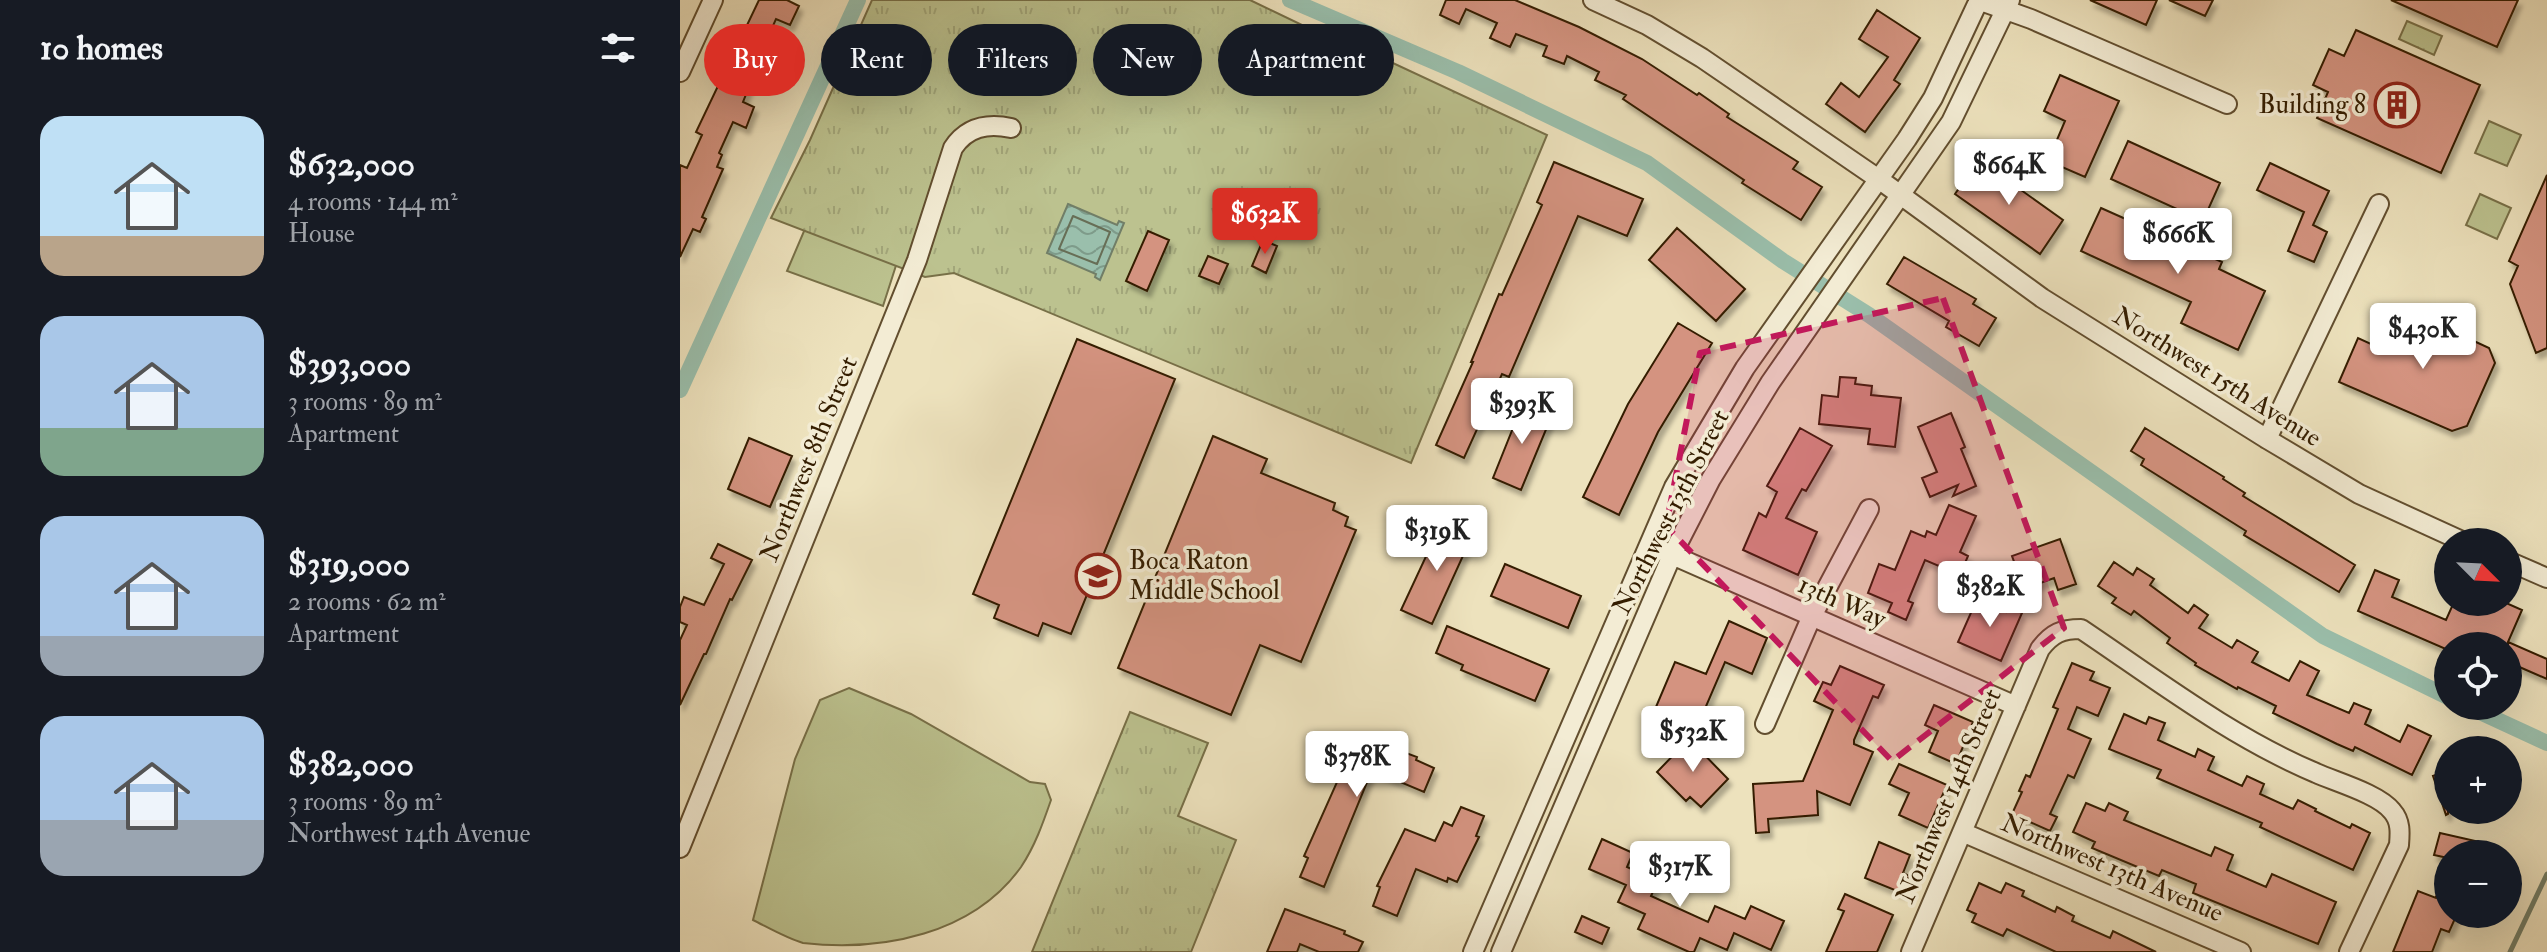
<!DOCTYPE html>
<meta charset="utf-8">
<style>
body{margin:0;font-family:"IM FELL Double Pica",serif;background:#20242c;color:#f1f3f6;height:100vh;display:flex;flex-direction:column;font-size:30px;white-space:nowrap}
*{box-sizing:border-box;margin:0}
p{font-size:26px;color:#9ea1a6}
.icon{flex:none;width:44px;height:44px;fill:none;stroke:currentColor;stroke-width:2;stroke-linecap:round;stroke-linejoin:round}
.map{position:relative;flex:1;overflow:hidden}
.details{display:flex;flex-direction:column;background:#171b24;width:680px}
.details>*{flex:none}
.hud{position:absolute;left:24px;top:24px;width:760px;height:72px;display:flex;gap:16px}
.needle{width:52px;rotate:114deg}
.fabs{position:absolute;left:1754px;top:528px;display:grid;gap:16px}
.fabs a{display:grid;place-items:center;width:88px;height:88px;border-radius:50%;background:#171b24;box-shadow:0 8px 32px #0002;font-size:40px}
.price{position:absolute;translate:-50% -68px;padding:0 18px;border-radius:8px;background:#fff;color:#222;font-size:26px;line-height:52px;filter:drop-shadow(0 2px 4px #0008)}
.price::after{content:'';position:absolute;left:50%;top:48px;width:24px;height:18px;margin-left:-12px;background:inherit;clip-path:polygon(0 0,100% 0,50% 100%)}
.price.on{background:#d93025;color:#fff}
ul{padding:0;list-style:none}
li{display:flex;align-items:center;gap:24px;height:200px;padding:0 40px}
li span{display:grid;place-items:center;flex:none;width:224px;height:160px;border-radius:24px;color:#555}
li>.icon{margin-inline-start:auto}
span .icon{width:96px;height:96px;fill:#fffc;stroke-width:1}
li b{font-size:34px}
h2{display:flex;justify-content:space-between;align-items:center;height:96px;padding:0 40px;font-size:34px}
.chip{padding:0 28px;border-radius:36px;background:#171b24;box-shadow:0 8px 32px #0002;font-size:28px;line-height:72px}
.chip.on{background:#d93025;color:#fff}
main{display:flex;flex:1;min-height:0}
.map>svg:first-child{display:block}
.green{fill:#bcc28f;stroke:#787048;stroke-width:2}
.park{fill:url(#park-tufts);stroke:#787048;stroke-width:2}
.water{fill:url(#water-waves);stroke:#717e67;stroke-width:2}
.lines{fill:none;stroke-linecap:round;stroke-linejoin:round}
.shore{stroke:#676e56;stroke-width:2}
.stream{stroke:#717e67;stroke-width:5}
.canal{stroke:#9abfac;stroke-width:16}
.building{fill:#d49380;stroke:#341d00;stroke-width:2;filter:url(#shadow)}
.minor-casing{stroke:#624e2f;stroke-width:22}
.minor{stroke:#f3ecd4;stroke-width:18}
.marked{fill:#c2185b;fill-opacity:0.2;stroke:#c2185b;stroke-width:6;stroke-dasharray:16 10;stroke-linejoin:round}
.labels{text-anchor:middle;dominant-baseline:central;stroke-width:7;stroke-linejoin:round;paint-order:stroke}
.poi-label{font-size:26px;fill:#341d00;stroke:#f3ecd4;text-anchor:end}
.street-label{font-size:26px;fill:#341d00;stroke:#f3ecd4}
</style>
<main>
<section class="details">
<h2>10 homes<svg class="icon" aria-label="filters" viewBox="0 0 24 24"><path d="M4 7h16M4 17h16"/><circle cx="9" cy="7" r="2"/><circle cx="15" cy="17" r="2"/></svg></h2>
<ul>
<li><span style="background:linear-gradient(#bfe0f5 75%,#b9a48a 0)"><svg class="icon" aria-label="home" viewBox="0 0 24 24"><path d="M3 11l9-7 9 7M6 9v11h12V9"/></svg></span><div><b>$632,000</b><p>4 rooms · 144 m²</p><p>House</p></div></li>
<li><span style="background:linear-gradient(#a9c7e8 70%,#7fa58c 0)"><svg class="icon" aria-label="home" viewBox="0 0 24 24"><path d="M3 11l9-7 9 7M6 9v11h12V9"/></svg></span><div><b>$393,000</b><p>3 rooms · 89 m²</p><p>Apartment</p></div></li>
<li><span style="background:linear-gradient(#a9c7e8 75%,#9aa5b1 0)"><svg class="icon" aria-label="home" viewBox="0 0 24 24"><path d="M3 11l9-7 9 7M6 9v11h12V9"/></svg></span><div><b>$319,000</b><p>2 rooms · 62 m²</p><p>Apartment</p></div></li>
<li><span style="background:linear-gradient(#a9c7e8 65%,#9aa5b1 0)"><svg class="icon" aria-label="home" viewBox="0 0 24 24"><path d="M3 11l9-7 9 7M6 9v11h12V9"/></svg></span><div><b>$382,000</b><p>3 rooms · 89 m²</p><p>Northwest 14th Avenue</p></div></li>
</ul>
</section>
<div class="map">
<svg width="1867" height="952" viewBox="0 0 1867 952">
<defs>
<pattern id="park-tufts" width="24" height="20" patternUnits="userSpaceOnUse" patternTransform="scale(2)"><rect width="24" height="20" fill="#bcc28f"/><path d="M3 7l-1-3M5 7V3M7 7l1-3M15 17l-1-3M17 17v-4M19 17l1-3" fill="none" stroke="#a2a67a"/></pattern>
<pattern id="water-waves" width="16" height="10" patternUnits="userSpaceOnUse" patternTransform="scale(2)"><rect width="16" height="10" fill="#9abfac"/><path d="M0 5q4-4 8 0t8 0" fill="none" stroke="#7e9b8a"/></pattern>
<filter id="shadow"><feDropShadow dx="3.5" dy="6" stdDeviation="2" flood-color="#0004"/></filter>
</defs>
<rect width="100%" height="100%" fill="#ede2bd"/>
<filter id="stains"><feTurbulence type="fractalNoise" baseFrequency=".0025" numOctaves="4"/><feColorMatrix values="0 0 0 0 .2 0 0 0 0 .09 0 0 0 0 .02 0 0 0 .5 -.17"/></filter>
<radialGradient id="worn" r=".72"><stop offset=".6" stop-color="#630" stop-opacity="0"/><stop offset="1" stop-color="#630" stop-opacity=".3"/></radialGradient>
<path class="green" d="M210 30 272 91 203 306 107 271Z
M1809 121 1841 135 1827 166 1795 153Z
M1800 194 1831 208 1817 239 1786 225Z
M169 688 231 714 350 782 365 784 371 800C363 823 355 846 341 867 293 934 203 952 123 943 106 938 89 928 73 920L115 759 140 700Z"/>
<path class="park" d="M192 0H570L624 26 655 36 867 135 731 463 274 273 245 277 91 218 130 140Z
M1727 21 1762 36 1754 55 1719 39Z
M450 712 528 743 498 816 556 840 511 952H352Z"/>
<path class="water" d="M388 204 437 225 439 221 444 223 420 280 415 277 416 274 367 253Z"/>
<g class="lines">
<path class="shore" d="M393 216 430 232 417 264 379 249Z"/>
<path class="stream" d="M1830 952 1867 874"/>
<path class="canal" d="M610 0 778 72 967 163 1103 261 1189 315 1643 636 1768 697
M0 390 178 0
M1787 706 1867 743"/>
</g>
<path class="building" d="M79 0H107L119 6 110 25 96 19 82 50 95 55 86 77 75 72 63 102 74 107 66 128 53 122 39 153 42 155 37 167 43 169 22 217 26 219 20 232 13 229 0 257V165L7 168 22 135 16 132Z
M766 0H835L899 27 962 59 1017 95 1019 93 1049 114 1047 117 1118 162 1113 169 1142 187 1121 220 1062 183 1064 180 943 99 946 95 915 80 919 72 887 56 884 64 863 56 867 46 836 34 830 47 810 38 817 23 786 9 779 24 760 15Z
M1410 0H1477L1466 25Z
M1489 0H1533L1525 16Z
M1711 0H1838L1817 47Z
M1197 10 1240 38 1214 80 1220 84 1185 132 1146 104 1161 83 1179 97 1208 57 1179 39Z
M1676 30 1800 85 1761 173 1637 118 1648 92 1633 85 1649 49 1664 56Z
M1380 75 1439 101 1405 177 1368 161 1385 121 1364 111Z
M1448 141 1540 183 1523 221 1431 179Z
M1299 160 1383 220 1360 254 1275 194Z
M874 162 963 199 947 236 898 216 829 377 822 374 784 458 756 445 793 362H791L819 294 822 295 862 205 857 202Z
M1590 163 1649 191 1633 225 1647 232 1634 262 1608 251 1624 212 1577 190Z
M1867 175V348L1856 353 1830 284 1838 266 1829 261Z
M1421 208 1542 262 1539 269 1585 291 1558 350 1501 323 1511 302 1401 251Z
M997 228 1065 289 1036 321 969 260Z
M468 231 489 240 467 291 446 281Z
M583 240 597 246 586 273 572 266Z
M528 256 548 264 539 284 519 276Z
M1224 257 1296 299 1293 304 1316 318 1299 346 1266 327 1269 321 1207 284Z
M1723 308 1809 348 1815 363 1787 426 1772 431 1659 382 1678 338 1704 350Z
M998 323 1032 343 978 432 939 515 903 497 948 404Z
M397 339 495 379 391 634 363 623 358 636 314 618 319 605 293 594Z
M1160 377 1176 378 1175 384 1192 386 1191 395 1221 398 1215 447 1188 444 1190 429 1139 424 1142 395 1158 397Z
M843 403 872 415 841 490 813 478Z
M1271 413 1285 447 1281 449 1296 486 1273 496 1278 485 1250 497 1242 478 1257 472 1238 427Z
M1120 428 1152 446 1126 491 1122 489 1106 518 1137 532 1118 575 1063 550 1079 513 1086 517 1097 492 1087 486Z
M1465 428 1544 477 1543 479 1565 493 1563 496 1675 565 1659 592 1564 535 1566 531 1461 465 1464 459 1451 451Z
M533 436 587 459 581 473 655 503 653 510 668 517 665 526 676 530 621 662 580 645 551 715 438 668Z
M69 438 112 456 90 507 48 489Z
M1269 505 1296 516 1280 552 1288 556 1280 575 1245 560 1228 601 1233 603 1226 620 1208 612 1212 603 1188 593 1199 564 1215 570 1231 531 1245 537 1247 531 1256 535Z
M762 522 792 536 752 624 721 610Z
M1380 539 1396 584 1378 590 1374 578 1344 589 1332 556Z
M38 544 72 560 52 600 50 599 26 654H24L0 705V640L7 625 0 622V607L4 597 24 605 44 564 31 558Z
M1434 562 1453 575 1457 568 1474 579 1470 585 1508 613 1514 605 1528 615 1519 628 1552 648 1557 640 1578 652 1572 662 1609 681 1620 661 1639 671 1627 695 1669 713 1674 703 1691 710 1685 724 1720 742 1728 725 1751 736 1732 775 1675 747 1673 751 1657 744 1593 713 1596 706 1558 687 1557 689 1515 665 1516 663 1487 643 1490 638 1454 611 1451 615 1432 603 1436 598 1418 586Z
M825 564 901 596 888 628 811 596Z
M1695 570 1719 580 1712 597 1766 620 1774 602H1824L1842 610 1828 642 1867 659V679L1828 662V643L1827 646H1768V650L1678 611Z
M1297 599 1326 612 1329 607 1342 613 1321 661 1278 642Z
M1049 621 1087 638 1072 674 1045 662 1015 732 973 714 995 662 1026 674Z
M767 626 869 669 855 701 781 670 783 665 756 653Z
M1392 663 1414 672 1410 680 1430 688 1418 716 1397 707 1388 729 1411 739 1394 778 1388 775 1370 814 1377 817 1370 831 1332 814 1342 792 1339 791 1346 775 1350 777 1378 709 1373 707Z
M1160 666 1204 685 1198 698 1193 696 1174 740V744L1193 752 1170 805 1137 791 1138 815 1088 819 1089 832 1076 833 1073 784 1123 781 1153 710 1134 701 1143 682 1151 685Z
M1254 705 1293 722 1276 764 1249 752 1258 731 1245 725Z
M1444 714 1466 724 1469 717 1485 723 1478 740 1515 757 1518 749 1534 757 1528 770 1562 786 1567 776 1584 784 1580 794 1613 809 1618 800 1636 809 1635 811 1670 828 1672 824 1690 833 1673 870 1580 827 1582 823 1477 778 1481 770 1429 749Z
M678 735 737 757 736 760 754 768 744 792 692 770 644 887 620 877 628 858 624 856Z
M1009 739 1048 779 1021 807 1010 797 1006 801 977 772Z
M1219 764 1267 785 1248 828 1219 815 1229 793 1209 784Z
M1768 771V814L1766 815 1753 776Z
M1406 803 1425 811 1429 803 1448 812 1444 820 1531 856 1535 847 1553 855 1547 870 1586 887 1592 874 1656 902 1638 944 1513 893 1516 884 1482 870 1479 876 1412 848 1415 842 1393 832Z
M781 807 804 816 796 836 799 837 777 882 768 878 767 882 736 869 717 916 693 906 700 887 697 886 725 829 755 841 764 822 772 826Z
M1760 833 1804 843 1801 854H1768V858L1754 855Z
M922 839 953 853 947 867 978 881 971 896 1028 922 1035 906 1065 919 1071 906 1104 921 1091 950 1054 933 1047 950 1020 938 1014 952H1009L958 929 965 914 938 902 946 885 909 869Z
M1199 842 1230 855 1223 873 1229 876 1222 893 1185 878Z
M1763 868 1768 869V914H1777L1769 932 1761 929 1752 952H1713L1738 891 1756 898Z
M1299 883 1321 893 1326 883 1344 891 1342 896 1375 912 1377 907 1394 916 1392 921 1430 938 1433 931 1476 952H1376L1327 929 1323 936 1292 922 1296 914 1287 910Z
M1165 894 1213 915 1197 952H1146L1164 911 1158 909Z
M605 909 665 931 664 934 683 942 678 952H639L620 944 617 952H587Z
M902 916 929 928 922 944 895 932Z"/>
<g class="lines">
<g class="minor-casing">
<path id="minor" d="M913 0 967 25 1022 58 1200 180 1362 298 1587 439 1679 494 1784 542
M1298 0 1351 19 1547 104
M0 72 33 0
M1587 439 1699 204
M983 551 1336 706
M1828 561 1867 578
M1085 724 1131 618 1189 509
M1282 832 1561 952
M0 848 237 260 273 148C287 127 307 123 331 128
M793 952 994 487 1065 368 1227 139 1253 98 1299 0
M821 952 992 555 1031 479 1090 383 1271 122 1330 0
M1231 952 1360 649C1372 633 1382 629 1401 629 1477 680 1551 737 1636 773 1656 782 1699 794 1712 811 1721 821 1720 833 1719 845L1669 952"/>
</g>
<use href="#minor" class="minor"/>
</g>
<path class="marked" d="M1263 298 1384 628 1212 761 986 526 1020 353Z"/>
<defs>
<g id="building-ring" transform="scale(2.3)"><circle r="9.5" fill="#f3ecd4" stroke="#8f2418" stroke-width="1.5"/><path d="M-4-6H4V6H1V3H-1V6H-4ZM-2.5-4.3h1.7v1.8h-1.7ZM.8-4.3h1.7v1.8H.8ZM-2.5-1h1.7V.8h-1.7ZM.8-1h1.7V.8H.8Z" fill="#8f2418"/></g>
<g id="school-ring" transform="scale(2.3)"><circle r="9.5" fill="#f3ecd4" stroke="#8f2418" stroke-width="1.5"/><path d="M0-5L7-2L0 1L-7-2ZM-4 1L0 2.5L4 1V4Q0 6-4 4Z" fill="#8f2418"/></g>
</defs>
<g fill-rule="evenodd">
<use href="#building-ring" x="1717" y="105"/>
<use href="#school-ring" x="418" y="576"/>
</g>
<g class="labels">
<g class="poi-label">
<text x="1686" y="105">Building 8</text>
<text x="449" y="561" text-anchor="start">Boca Raton<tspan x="449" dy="30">Middle School</tspan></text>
</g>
<g class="street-label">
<text transform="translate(1537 377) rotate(32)">Northwest 15th Avenue</text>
<text transform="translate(129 459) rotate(-68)">Northwest 8th Street</text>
<text transform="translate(991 512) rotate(-63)">Northwest 13th Street</text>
<text transform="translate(1162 602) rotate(24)">13th Way</text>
<text transform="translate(1269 796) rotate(-67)">Northwest 14th Street</text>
<text transform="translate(1432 868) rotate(23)">Northwest 13th Avenue</text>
</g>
</g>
<rect width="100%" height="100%" filter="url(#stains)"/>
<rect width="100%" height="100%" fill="url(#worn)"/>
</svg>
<div class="fabs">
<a><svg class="needle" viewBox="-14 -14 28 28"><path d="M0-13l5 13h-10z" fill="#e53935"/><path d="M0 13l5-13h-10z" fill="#9ea1a6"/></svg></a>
<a><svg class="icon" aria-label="locate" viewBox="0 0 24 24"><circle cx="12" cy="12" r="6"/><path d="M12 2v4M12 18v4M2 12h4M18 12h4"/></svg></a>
<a>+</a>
<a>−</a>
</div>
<b class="price" style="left:1329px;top:207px">$664K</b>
<b class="price on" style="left:585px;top:256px">$632K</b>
<b class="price" style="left:1498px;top:276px">$666K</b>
<b class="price" style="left:1743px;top:371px">$430K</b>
<b class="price" style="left:842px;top:446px">$393K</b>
<b class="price" style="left:757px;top:573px">$319K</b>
<b class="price" style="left:1310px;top:629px">$382K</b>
<b class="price" style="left:1013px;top:774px">$532K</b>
<b class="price" style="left:677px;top:799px">$378K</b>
<b class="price" style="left:1000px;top:909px">$317K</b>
<div class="hud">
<a class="chip on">Buy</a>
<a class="chip">Rent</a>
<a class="chip">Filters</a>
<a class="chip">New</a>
<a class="chip">Apartment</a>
</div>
</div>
</main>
